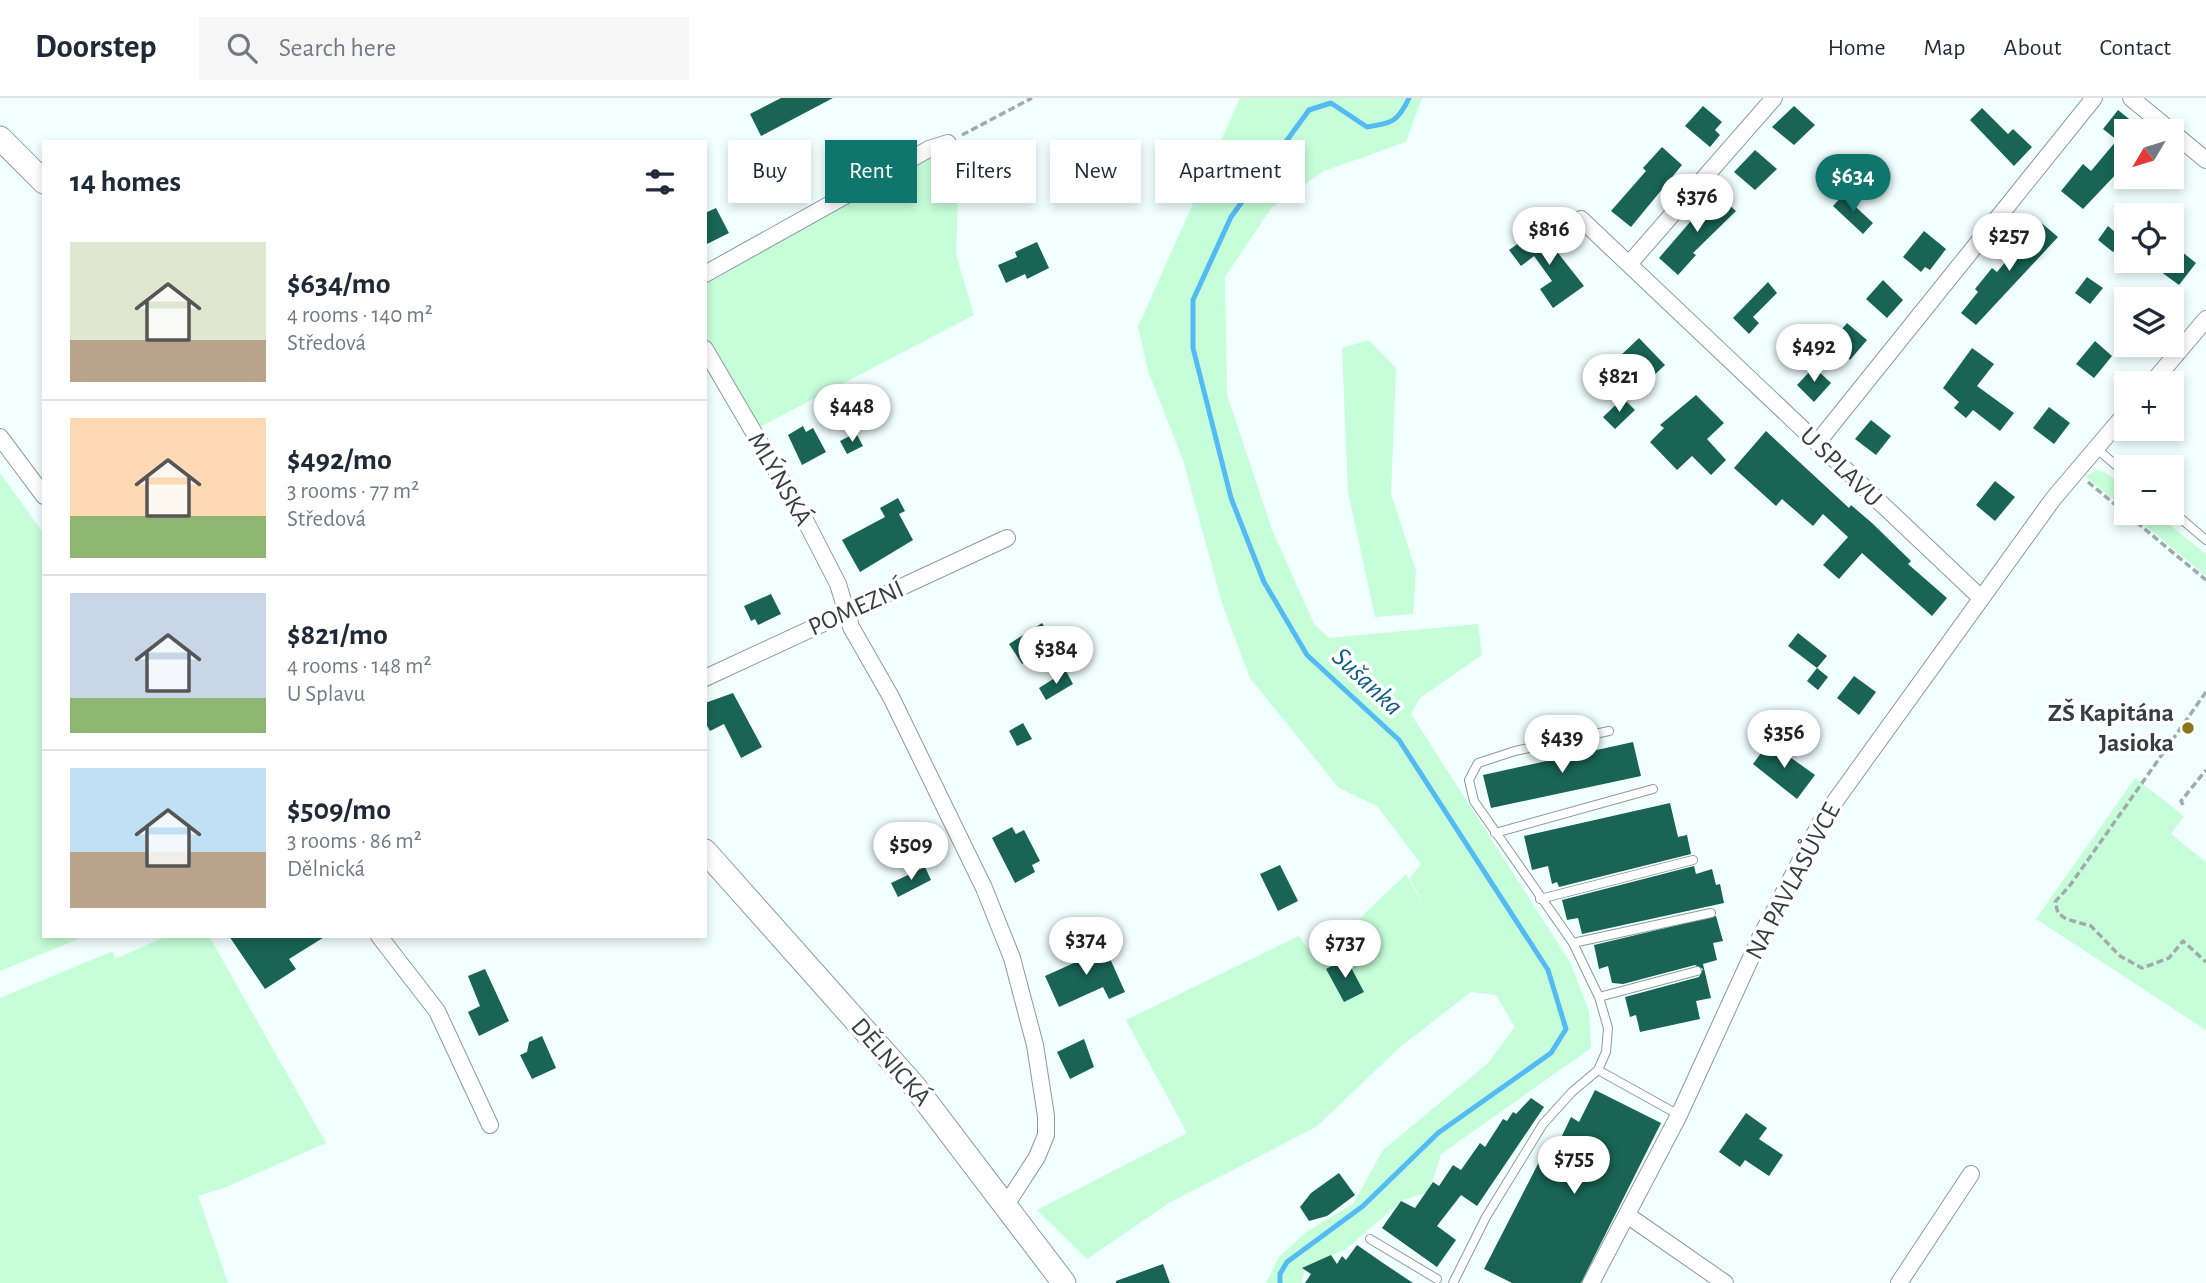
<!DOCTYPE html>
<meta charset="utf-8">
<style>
body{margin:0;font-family:"Alegreya Sans",sans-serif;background:#f6f6f7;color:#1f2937;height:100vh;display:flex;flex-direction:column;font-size:26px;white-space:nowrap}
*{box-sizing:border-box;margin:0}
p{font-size:23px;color:#747a83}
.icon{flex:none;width:38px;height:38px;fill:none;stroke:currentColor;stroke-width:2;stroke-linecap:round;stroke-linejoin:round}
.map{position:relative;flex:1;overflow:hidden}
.sheet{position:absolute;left:42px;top:42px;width:665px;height:798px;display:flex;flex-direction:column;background:#fff;border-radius:0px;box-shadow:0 4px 10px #0003}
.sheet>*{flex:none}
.top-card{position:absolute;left:728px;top:42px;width:665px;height:63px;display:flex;gap:14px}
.needle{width:46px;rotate:232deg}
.tools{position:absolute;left:2114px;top:21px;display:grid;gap:14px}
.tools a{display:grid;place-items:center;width:70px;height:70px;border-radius:0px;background:#fff;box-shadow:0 4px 10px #0003;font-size:35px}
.price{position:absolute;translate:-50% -60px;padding:0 16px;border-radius:24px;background:#fff;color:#222;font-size:23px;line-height:46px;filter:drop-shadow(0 2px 4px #0008)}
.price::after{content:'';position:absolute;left:50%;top:42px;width:21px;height:16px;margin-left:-10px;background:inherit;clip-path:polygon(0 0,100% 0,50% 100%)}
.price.selected{background:#0f766e;color:#fff}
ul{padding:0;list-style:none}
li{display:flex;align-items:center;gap:21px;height:175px;padding:0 28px}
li+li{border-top:2px solid #e0e1e3}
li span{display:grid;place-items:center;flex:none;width:196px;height:140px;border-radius:0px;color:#555}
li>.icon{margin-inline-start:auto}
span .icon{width:84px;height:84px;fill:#fffc;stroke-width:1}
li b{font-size:30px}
h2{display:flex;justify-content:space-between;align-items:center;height:84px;padding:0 28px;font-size:30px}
.chip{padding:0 24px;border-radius:0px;background:#fff;box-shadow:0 4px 10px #0003;font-size:24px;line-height:63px}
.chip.selected{background:#0f766e;color:#fff}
header{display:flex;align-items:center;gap:42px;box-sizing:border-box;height:98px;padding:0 35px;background:#fff;border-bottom:2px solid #e0e1e3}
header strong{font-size:33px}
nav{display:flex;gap:38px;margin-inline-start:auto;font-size:24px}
.search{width:490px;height:63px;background:#f6f6f7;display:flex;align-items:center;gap:18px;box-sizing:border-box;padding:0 24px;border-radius:0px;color:#747a83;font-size:26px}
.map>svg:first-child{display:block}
.green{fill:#c7feda}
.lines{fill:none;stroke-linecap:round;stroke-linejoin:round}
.stream{stroke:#54baf3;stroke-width:5}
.building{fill:#196455}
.service-casing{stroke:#8c9a9a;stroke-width:10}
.minor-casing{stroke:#8c9a9a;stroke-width:18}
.secondary-casing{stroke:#8c9a9a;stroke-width:25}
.path{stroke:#a1abab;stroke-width:3.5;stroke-dasharray:7 3.5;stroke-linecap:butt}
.service{stroke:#fff;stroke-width:8}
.minor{stroke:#fff;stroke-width:16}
.secondary{stroke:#fff;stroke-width:23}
.poi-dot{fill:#8a771b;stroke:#fff;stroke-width:2.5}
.labels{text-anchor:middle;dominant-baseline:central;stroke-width:7;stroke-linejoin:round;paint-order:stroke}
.street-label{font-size:26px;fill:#383e3e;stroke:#fff}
.poi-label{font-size:26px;font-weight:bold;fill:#383e3e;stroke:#fff;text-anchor:end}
.water-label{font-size:28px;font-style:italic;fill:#0f5e84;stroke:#fff}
</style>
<header>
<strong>Doorstep</strong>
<div class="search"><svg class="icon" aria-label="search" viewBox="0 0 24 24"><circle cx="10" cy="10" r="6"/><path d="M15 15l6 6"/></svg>Search here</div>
<nav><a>Home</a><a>Map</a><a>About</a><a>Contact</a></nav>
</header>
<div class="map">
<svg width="2206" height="1185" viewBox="0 0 2206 1185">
<rect width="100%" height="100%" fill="#f2ffff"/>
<path class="green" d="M1240 0H1422L1406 44 1324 73 1272 109 1225 179 1227 297 1272 432 1314 526 1329 540 1478 526 1482 557 1420 600 1411 616 1570 864 1589 913 1591 950 1441 1056 1429 1094 1403 1102 1346 1151 1305 1169 1302 1185H1266L1279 1159 1306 1134 1353 1106 1383 1052 1488 965 1515 929 1496 897 1471 894 1400 949 1316 1029 1169 1105 1087 1161 1037 1112 1187 1035 1126 922 1299 838 1314 858 1324 855 1406 776 1428 815 1410 780 1421 766 1377 708 1339 690 1250 580 1222 505 1183 362 1148 273 1138 229Z
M923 55 941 58 958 101 956 156 974 217 752 333 705 251V176Z
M1369 242 1396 270 1391 396 1416 473 1413 516 1375 519 1348 394 1342 250Z
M2097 372 2105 374 2126 391V412L2085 378Z
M0 375 44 436V838H86L0 873Z
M2130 415H2155L2206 456V478Z
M2135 680 2184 718 2171 736 2206 764V932L2036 821Z
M167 838H209L326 1045 226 1089 198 1098 228 1185H0V900L113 853 115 861Z"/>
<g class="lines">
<path class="stream" d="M1280 1185V1176L1287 1164 1363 1108 1438 1035 1551 955 1566 931 1548 872 1399 642 1307 557 1264 484 1231 400 1193 250V202L1231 119 1309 12 1331 5 1367 29C1392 25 1398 24 1409 0"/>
</g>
<path class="building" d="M781 0H833L761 38 750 16Z
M1703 8 1722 24 1715 32 1720 37 1710 49 1685 28Z
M1794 8 1815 27 1794 47 1772 29Z
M1982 10 2008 36 2013 31 2032 49 2014 68 1970 22Z
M2118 12 2144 33H2126V79L2119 73 2083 111 2061 93 2083 66 2091 73 2117 42 2103 31Z
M1662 49 1682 67 1631 129 1611 113 1646 73 1643 70Z
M1755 52 1777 71 1755 92 1734 74Z
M1715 95 1736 113 1693 155 1696 157 1678 177 1659 160Z
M1843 97 1873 125 1863 136 1833 108Z
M716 110 729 135 705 147V115Z
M2039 123 2058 139 1976 227 1961 215 1978 194 1975 191 1992 170 1997 174Z
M2108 128 2123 141 2113 154 2098 142Z
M1539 131 1584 188 1553 210 1540 191 1552 183 1534 158 1521 168 1509 152Z
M1924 133 1946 151 1930 172 1925 169 1921 174 1903 159Z
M1037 144 1049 170 1027 181 1025 176 1006 185 998 167 1017 159 1015 154Z
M2172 146 2196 165 2179 187 2146 163H2172Z
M2087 179 2103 190 2090 206 2075 195Z
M1883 182 1903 202 1887 220 1866 201Z
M1768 184 1777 195 1753 219 1759 225 1749 236 1733 220Z
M1847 225 1867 242 1850 262 1831 244Z
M1639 240 1665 267 1647 284 1643 279 1639 282 1618 260Z
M2095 243 2112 258 2094 280 2076 266Z
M1972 250 1994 266 1977 288 2014 315 2000 333 1973 312 1966 320 1954 310 1959 304 1943 290Z
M1814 269 1831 285 1814 304 1797 287Z
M1696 297 1724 325 1707 341 1726 362 1711 377 1692 358 1677 372 1650 344 1664 330 1660 327Z
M1623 300 1635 312 1615 331 1603 319Z
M2049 309 2070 325 2054 346 2033 330Z
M1871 322 1891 338 1876 357 1855 341Z
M803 328 806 334 813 330 826 354 802 367 788 337Z
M1766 333 1849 410 1851 407 1872 425 1911 463 1908 466 1947 500 1932 518 1862 455 1839 481 1823 467 1848 439 1823 416 1813 428 1782 401 1776 408 1734 370Z
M856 335 863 348 847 356 840 343Z
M1995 383 2015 399 1995 423 1976 407Z
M898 400 905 413 899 416 913 442 860 474 842 442 885 419 880 410Z
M771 496 781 516 758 527 755 521 751 523 744 508Z
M1042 525 1055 546 1022 566 1009 546Z
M1798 535 1827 558 1817 570 1788 548Z
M1817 570 1828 579 1818 592 1807 583Z
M1066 573 1073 586 1046 602 1039 590Z
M1854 578 1876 594 1859 617 1837 600Z
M733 595 762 649 741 660 724 626 710 633 705 624V605Z
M1023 625 1032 641 1017 648 1009 633Z
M1633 644 1641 678 1491 710 1483 677Z
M1769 644 1815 677 1797 701 1753 666Z
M1670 705 1678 739 1687 737 1691 756 1559 789 1557 784 1552 786 1548 768 1532 772 1524 738Z
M1012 729 1016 736 1024 732 1040 763 1032 767 1035 774 1015 785 992 740Z
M1280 767 1298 803 1278 813 1260 776Z
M1694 768 1696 776 1712 771 1716 787 1720 786 1724 805 1582 836 1578 820 1567 822 1562 802Z
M925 769 931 782 898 799 891 785Z
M1716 818 1723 843 1713 845 1717 862 1703 866 1711 900 1696 903 1700 921 1640 934 1636 917 1630 919 1625 899 1699 879 1703 871 1695 867 1623 886 1612 885 1608 868 1599 871 1594 847Z
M229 838H326L289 861 296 871 265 891Z
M1103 845 1125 894 1109 901 1103 889 1059 909 1045 878 1085 860 1082 855Z
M1346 860 1364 894 1344 904 1326 871Z
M485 871 509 923 479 938 468 914 480 908 468 878Z
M542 938 556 970 532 981 520 957 527 954 529 944Z
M1084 941 1094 969 1070 981 1057 954Z
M1595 992 1661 1025 1581 1185H1512L1484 1171 1540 1062 1548 1067 1571 1019 1579 1024Z
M1531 1000 1544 1009 1477 1108 1461 1097 1437 1128 1456 1142 1437 1169 1382 1130 1401 1103 1415 1110 1433 1084 1439 1088 1453 1067 1461 1072 1480 1045 1485 1049 1503 1021 1507 1023 1513 1014 1516 1016Z
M1746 1015 1767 1030 1759 1041 1783 1057 1769 1078 1745 1062 1740 1069 1719 1054Z
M1339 1075 1355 1097 1327 1118 1309 1123 1300 1109 1311 1095Z
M1357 1147 1383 1165 1413 1185H1305L1311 1176 1302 1170 1331 1157 1337 1166 1342 1158 1346 1162Z
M1163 1166 1170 1185H1116V1183Z"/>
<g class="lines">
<g class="service-casing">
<path id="service" d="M2096 350 2126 376
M2172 413 2206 442
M1495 735 1653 691
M1540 801 1693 762
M1573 845 1711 815
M1599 899 1697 873
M1598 972 1679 1017
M1370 1141 1437 1181
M1453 1185 1486 1119 1543 1026 1572 994 1598 972 1606 954 1608 930 1599 899 1573 845 1474 703 1469 682 1478 665 1515 653 1609 633"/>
</g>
<g class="minor-casing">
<path id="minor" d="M2131 0 2171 33
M2172 34 2206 62
M1581 121 1981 500
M1629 166 1774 0
M705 176 929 51 948 45
M705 251 805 422 838 486 851 529 891 599 984 790 1012 860 1035 947 1046 1018V1037L1037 1059 1006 1107
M2152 285 2206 221
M0 339 44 398
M1817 345 2094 0
M705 580 1007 440
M379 838 437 913 490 1027
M1627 1117 1725 1185
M1591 1185 1679 1017 1760 840 1823 720 2053 401 2126 315
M1899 1185 1971 1076"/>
</g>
<g class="secondary-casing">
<path id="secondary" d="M0 40 44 84
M705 753 915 989 1064 1185"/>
</g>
<path class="path" d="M962 37 1032 0
M2088 384 2206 482
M2206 594 2071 786 2055 804 2058 815 2066 821 2091 828 2120 858 2142 870 2169 860 2183 843 2206 864
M2183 707 2181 703 2206 672"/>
<use href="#service" class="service"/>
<use href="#minor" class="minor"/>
<use href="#secondary" class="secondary"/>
</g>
<circle class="poi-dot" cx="2188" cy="630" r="7"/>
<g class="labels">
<g class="street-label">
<text transform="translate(1841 369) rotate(44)">U SPLAVU</text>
<text transform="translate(780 381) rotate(60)">MLÝNSKÁ</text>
<text transform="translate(856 510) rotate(-24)">POMEZNÍ</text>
<text transform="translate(1793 783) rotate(-62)">NA PAVLASŮVCE</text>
<text transform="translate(891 964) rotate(49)">DĚLNICKÁ</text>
</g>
<g class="poi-label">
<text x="2174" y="615">ZŠ Kapitána<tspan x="2174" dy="30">Jasioka</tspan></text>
</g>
<g class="water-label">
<text transform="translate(1367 584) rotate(43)">Sušanka</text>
</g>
</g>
</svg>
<div class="tools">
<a><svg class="needle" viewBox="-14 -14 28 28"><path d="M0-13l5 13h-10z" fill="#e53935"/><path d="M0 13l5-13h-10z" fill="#747a83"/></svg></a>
<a><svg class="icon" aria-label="locate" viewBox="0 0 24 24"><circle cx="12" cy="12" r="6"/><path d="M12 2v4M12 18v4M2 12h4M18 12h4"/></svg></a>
<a><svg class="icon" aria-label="layers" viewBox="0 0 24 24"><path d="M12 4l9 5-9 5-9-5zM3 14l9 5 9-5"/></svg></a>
<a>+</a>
<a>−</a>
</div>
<b class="price selected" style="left:1853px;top:116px">$634</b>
<b class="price" style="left:1697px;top:136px">$376</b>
<b class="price" style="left:1549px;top:169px">$816</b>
<b class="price" style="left:2009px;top:175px">$257</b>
<b class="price" style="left:1814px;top:286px">$492</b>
<b class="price" style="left:1619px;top:316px">$821</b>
<b class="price" style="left:852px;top:346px">$448</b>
<b class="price" style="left:1056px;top:588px">$384</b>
<b class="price" style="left:1784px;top:672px">$356</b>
<b class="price" style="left:1562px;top:677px">$439</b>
<b class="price" style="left:911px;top:784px">$509</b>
<b class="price" style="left:1086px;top:879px">$374</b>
<b class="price" style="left:1345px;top:882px">$737</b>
<b class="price" style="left:1574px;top:1098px">$755</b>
<div class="top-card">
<a class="chip">Buy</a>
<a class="chip selected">Rent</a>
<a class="chip">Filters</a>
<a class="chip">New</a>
<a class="chip">Apartment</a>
</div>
<section class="sheet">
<h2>14 homes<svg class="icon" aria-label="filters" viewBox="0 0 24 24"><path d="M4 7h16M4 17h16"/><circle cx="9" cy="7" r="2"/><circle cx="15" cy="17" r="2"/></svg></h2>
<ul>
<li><span style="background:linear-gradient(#dfe7d0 70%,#b9a48a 0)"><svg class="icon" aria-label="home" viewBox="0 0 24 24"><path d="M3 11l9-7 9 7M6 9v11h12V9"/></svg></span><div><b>$634/mo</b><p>4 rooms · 140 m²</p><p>Středová</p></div></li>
<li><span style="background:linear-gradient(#ffd9b3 70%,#8fb573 0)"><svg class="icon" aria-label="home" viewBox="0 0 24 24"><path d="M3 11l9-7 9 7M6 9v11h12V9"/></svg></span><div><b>$492/mo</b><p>3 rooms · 77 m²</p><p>Středová</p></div></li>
<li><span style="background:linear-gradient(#c9d6e8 75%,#8fb573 0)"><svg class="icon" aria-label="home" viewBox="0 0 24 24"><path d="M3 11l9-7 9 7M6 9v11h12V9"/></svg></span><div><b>$821/mo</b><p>4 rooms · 148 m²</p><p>U Splavu</p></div></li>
<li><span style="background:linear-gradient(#bfe0f5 60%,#b9a48a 0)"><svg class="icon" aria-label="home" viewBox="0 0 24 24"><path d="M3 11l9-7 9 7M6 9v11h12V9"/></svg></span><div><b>$509/mo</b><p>3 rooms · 86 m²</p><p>Dělnická</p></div></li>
</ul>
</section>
</div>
